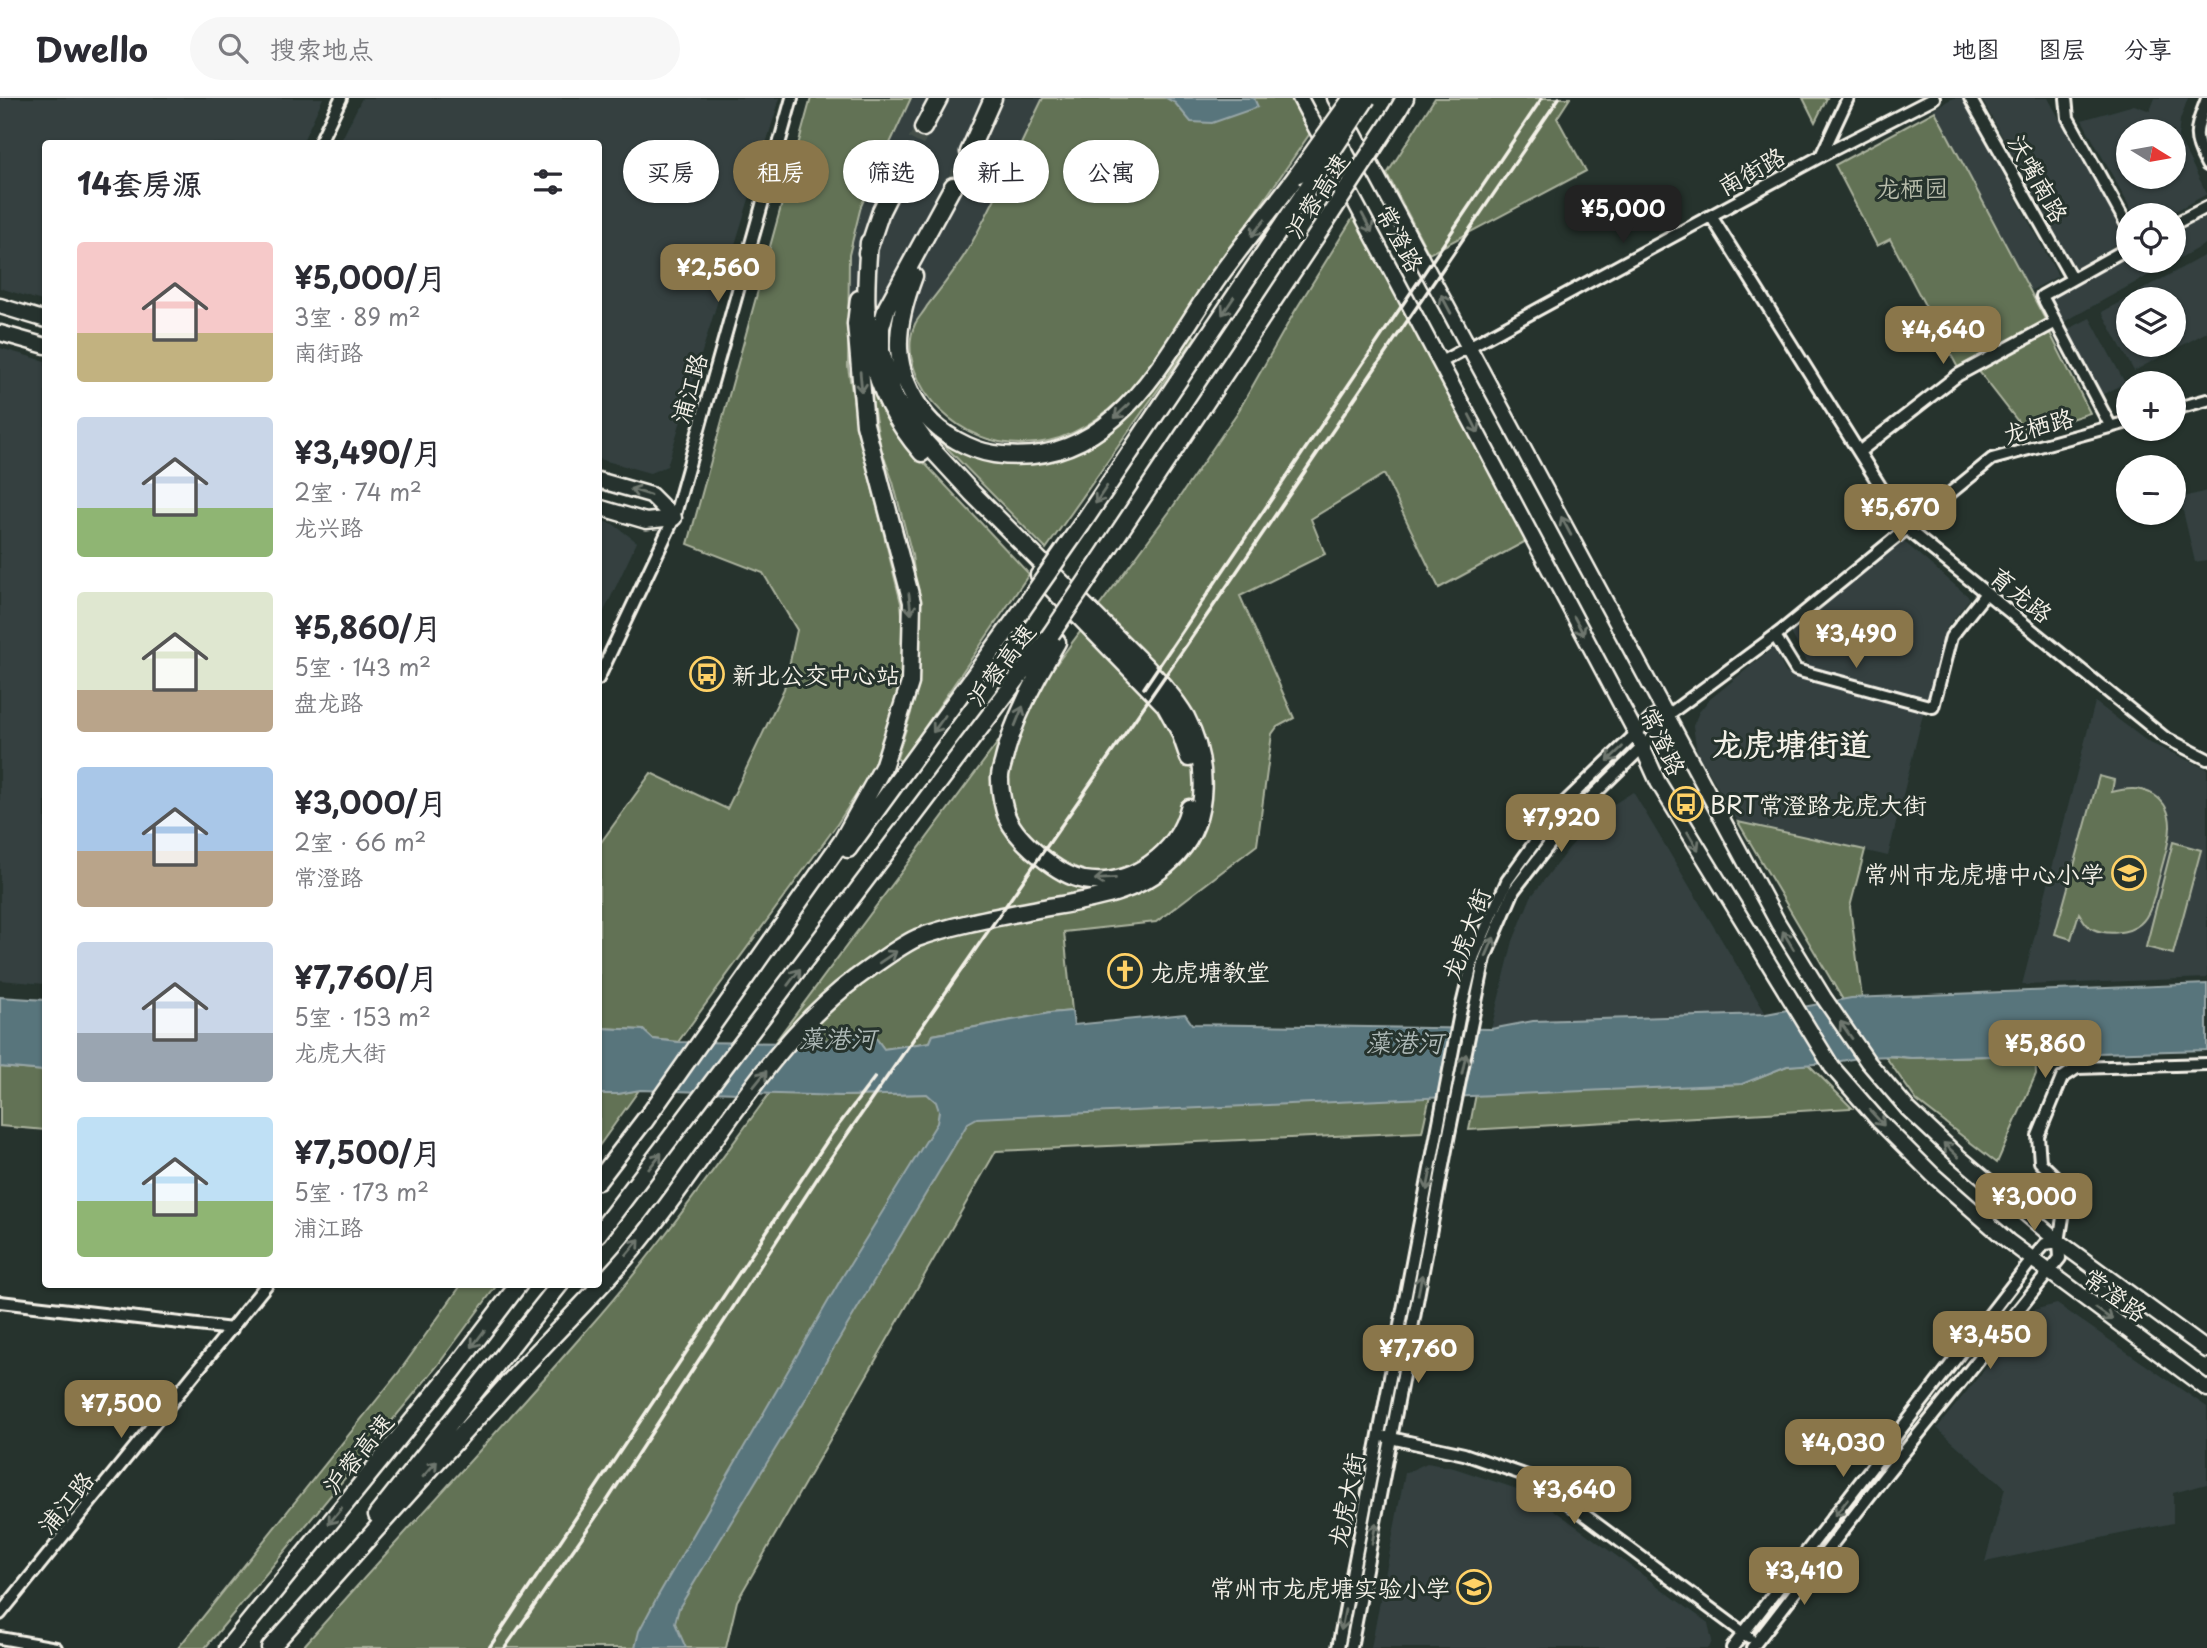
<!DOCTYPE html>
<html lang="zh">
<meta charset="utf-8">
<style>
body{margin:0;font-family:"Playpen Sans","LXGW WenKai TC",sans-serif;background:#f7f7f7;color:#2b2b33;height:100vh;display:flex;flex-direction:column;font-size:26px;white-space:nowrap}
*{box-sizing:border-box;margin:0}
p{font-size:23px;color:#7c7c81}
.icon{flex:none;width:38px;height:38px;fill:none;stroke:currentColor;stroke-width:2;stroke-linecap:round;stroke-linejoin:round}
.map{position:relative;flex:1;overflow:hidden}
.drawer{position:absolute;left:42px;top:42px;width:560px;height:1148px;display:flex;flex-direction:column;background:#fff;border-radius:7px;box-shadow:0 2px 5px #0004}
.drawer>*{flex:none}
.guide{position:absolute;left:623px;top:42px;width:665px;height:63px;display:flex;gap:14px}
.needle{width:46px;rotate:101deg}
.tools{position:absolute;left:2116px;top:21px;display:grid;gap:14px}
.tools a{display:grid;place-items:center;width:70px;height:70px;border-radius:50%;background:#fff;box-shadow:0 2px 5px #0004;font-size:35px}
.price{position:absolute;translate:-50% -60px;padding:0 16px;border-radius:14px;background:#8a764a;color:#fff;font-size:23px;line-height:46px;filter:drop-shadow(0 2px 4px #0008)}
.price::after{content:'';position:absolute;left:50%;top:42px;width:21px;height:16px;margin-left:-10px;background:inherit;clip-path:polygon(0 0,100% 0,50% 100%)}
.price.selected{background:#222;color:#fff}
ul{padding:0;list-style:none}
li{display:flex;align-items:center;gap:21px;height:175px;padding:0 35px}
li span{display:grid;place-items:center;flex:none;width:196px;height:140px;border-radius:7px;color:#555}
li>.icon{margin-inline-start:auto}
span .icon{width:84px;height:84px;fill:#fffc;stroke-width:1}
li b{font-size:30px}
h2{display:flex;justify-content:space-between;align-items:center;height:84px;padding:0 35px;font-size:30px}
.tag{padding:0 24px;border-radius:32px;background:#fff;box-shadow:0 2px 5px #0004;font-size:24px;line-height:63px}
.tag.selected{background:#8a764a;color:#fff}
header{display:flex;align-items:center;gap:42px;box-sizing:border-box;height:98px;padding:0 35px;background:#fff;border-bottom:2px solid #e1e1e2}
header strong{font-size:33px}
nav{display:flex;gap:38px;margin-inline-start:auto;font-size:24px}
.search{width:490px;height:63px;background:#f7f7f7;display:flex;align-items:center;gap:18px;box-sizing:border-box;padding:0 24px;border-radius:38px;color:#7c7c81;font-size:26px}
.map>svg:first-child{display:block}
.built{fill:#344141;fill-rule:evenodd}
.green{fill:#627254;stroke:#abb29e;stroke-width:2}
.water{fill:#59747c;stroke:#97a6a7;stroke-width:2}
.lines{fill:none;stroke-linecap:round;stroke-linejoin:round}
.highway-tunnel{stroke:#455049;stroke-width:16;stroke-dasharray:16 8;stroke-linecap:butt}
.minor-casing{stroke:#f4f1e8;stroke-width:16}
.major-casing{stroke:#f4f1e8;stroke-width:19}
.highway-casing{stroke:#f4f1e8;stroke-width:21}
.minor{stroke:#26332d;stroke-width:10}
.major{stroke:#26332d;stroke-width:14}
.highway{stroke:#26332d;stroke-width:16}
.rail{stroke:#f4f1e8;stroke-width:3.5}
.highway-bridge-casing{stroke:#f4f1e8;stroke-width:21;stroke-linecap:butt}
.highway-bridge{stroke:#26332d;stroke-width:16}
.oneway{stroke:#6e766e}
.labels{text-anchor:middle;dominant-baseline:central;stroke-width:6;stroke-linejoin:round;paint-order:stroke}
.street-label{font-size:24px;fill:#f4f1e8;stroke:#26332d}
.park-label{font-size:24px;fill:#babead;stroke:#26332d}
.poi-label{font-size:24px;fill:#f4f1e8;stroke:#26332d;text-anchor:start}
.water-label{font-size:26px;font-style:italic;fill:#aeb9b7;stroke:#26332d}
.district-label{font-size:32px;font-weight:bold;fill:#f4f1e8;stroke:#26332d}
</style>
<header>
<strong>Dwello</strong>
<div class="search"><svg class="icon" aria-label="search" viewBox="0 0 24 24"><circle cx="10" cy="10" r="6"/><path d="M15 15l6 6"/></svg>搜索地点</div>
<nav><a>地图</a><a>图层</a><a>分享</a></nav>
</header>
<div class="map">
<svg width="2207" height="1550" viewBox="0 0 2207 1550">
<rect width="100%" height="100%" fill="#26332d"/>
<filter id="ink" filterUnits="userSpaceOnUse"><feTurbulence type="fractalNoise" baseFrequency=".0143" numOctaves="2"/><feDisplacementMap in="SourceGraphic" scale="14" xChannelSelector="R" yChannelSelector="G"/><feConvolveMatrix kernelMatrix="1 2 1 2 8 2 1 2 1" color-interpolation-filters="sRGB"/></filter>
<g filter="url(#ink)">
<path class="built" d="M0 0H323L302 45 46 46 45 204 0 190Z
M362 0H780L667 368 650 375 599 361 598 46 340 45Z
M911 0H1291L1164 248 1129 293 1103 317 1075 334 1041 346H1008L978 338 951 323 929 302 915 276 911 251 914 226 849 208V157L861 108Z
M1953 0H1962L2058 178 2030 193 1933 11Z
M1981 0H2048L2126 141 2075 170Z
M2155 0H2188L2180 22 2178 39 2207 96 2168 117H2134L2082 22 2134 7 2150 13ZM2128 33H2174V79H2128Z
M2207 112V145L2062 225 2048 199 2128 155V163H2174V130Z
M2207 156V234L2134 273 2102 214ZM2128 201H2174V247H2128Z
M2090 220 2125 285 2100 298 2065 233Z
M0 250 45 263V886L0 882Z
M2207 393V462L2195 464 2180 400Z
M599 422 613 426 637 444 599 524Z
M1903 443 1970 500 1945 532 1927 602 1810 569 1790 533Z
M1773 550 1786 575 1924 612 1888 758 1738 724 1697 654 1693 628 1699 614 1709 602Z
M2095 604 2148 644 2207 671V880L2022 887Z
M1633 694 1766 916 1533 923 1491 931 1513 843 1531 799 1569 750 1606 711Z
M2057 1206 2207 1309V1386L2173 1395V1425L1985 1464 2005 1390 1937 1330 2033 1212Z
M1427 1365 1454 1370 1532 1396 1708 1525 1712 1543 1709 1550H1371L1405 1375Z"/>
<path class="green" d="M811 0H911L861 108 849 157 848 269 859 337 901 505 903 526 901 583 874 669 836 728 678 944 653 941 643 932 599 930V747L651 675 727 711 784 591 797 532 763 475 688 446Z
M1043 0H1291L1311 34C1278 82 1245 130 1212 178 1166 244 1113 347 1021 346 990 346 963 334 940 312 919 292 902 255 915 226 918 220 924 214 927 208 942 189 958 169 970 148 997 100 1019 49 1043 0Z
M1435 0H1570L1557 20 1586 73 1429 156 1387 76Z
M1803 0H1827L1815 24Z
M1935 13 2046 223 1958 270 1890 141 1877 148 1835 67Z
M1354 118 1528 442 1439 490 1384 376 1311 421 1325 456 1240 498 1294 620 1277 629 1272 636 1257 747 1156 824 1064 834 1072 913 1050 915 933 937 930 944 884 951 873 936 805 945 775 944 1170 413 1239 312 1295 213Z
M2049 233 2090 315 2027 335 1978 272Z
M1192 236 1195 239 1046 451 939 342 943 338 973 356H1067L1100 341 1130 316Z
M872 284 897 336 1029 476 901 664 897 660 911 615 919 572V514L912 457 893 384 881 351 869 286Z
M2099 678 2114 682 2112 694C2127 690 2140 689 2154 697 2182 715 2166 751 2160 776 2155 792 2153 815 2140 826 2128 836 2106 837 2093 831 2086 828 2083 821 2079 815L2071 841 2055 836Z
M1738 724 1865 752 1850 809 1862 900 1843 902Z
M2173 744 2201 752 2173 856 2146 849Z
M2035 957 2036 976 1997 1065 1917 1003 1885 958 1911 960Z
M1808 966 1852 1010 1469 1032 1476 996 1741 986 1787 968Z
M0 969 45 973V1032L0 1028Z
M639 992 599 1048V996H618Z
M1005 994 1006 1017 1430 998 1422 1034 996 1053 737 1503 726 1550H302C395 1444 492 1341 585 1234 652 1159 710 1076 770 995L843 998Z
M462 1186 497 1187 438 1267 205 1550H178L399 1274Z"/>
<path class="water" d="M1166 0H1254L1258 9 1212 25 1191 24 1175 5Z
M2207 886V952L1911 960 1895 958 1864 959 1829 965 1787 968 1742 986 977 1020 968 1025 829 1258 805 1302 679 1510 675 1525 686 1550H635L639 1533 655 1503 841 1181 937 1025 939 1013 936 1004 927 996 843 998 640 992 618 996H599V930L643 932 653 941 678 944 805 945 873 936 884 951 930 944 933 937 1050 915 1072 913 1074 927 1185 916 1192 926 1491 931 1533 923 1766 916 1851 900Z
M0 899 45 902V973L0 969Z"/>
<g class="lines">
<path class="highway-tunnel" d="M905 65 923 30
M953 88 969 54"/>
<g class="minor-casing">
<path id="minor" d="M1970 0 2072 181
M2066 0 2068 20 2128 129
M2207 1C2196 31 2191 37 2207 67
M319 46 341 0
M1821 58 1848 0
M1711 118 1907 431 2164 639 2207 661
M2174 126 2207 109
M1441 264 1821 58 1934 0
M2174 311 2207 302
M2111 329 2042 198 2128 150
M1859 354 1958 277 2056 224
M1775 538 1796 572 1933 609 1951 539 1986 495
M598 581 674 420 792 0
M0 1204 232 1231
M1386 1339 1464 1356 1536 1381 1749 1539
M0 1516 267 1186
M0 1540 56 1550
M1338 1550 1460 915 1474 858 1507 783 1560 709 1653 619 1668 617
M1351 1550 1449 1036 1485 860 1514 792 1569 721 1660 632 1668 617 1780 534 1992 361 2128 324
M1732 1550 2038 1154 2045 1146 2059 1144
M1752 1550 1884 1379 2060 1160 2059 1144 2066 1101 2065 1088 2040 1064 2038 1038 2062 980 2077 970 2207 966"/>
</g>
<g class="major-casing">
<path id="major" d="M1300 0 1636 635 1658 684 1832 969 1879 1023 1933 1077 2008 1143 2207 1291
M1335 0 1778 825 1824 900 1868 964 1908 1011 1958 1058 2059 1144 2207 1252
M0 208 46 222
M0 235 46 248
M598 382 651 397 674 420
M598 409 646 423 674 420"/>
</g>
<g class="highway-casing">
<path id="highway" d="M1397 14 1405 0
M923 30 939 0
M969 54 993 0
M869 144C862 227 865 289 922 355
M867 155 881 113 905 65
M914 178C894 231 890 271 926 318 940 336 972 353 994 356 1110 373 1160 267 1214 186 1240 148 1271 113 1298 76
M1082 426 1307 91
M1108 451 1326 123
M1039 477 1165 607 1180 634 1189 660
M1057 544C1036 581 1014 619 1004 661 1003 667 999 675 1000 682 1000 692 1003 709 1007 719 1017 743 1058 777 1084 782 1132 790 1178 755 1189 710
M848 751 1022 512
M644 1024 842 743 883 669 910 585 912 504 865 326 856 226 859 201
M598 1083 650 1015
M598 1136 1051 536
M377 1417 560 1186
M228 1550 453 1273 519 1186
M270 1550C345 1467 419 1382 495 1300 540 1249 590 1202 634 1150 707 1063 764 949 856 880 873 868 899 848 917 840 956 826 998 819 1038 811 1088 802 1142 797 1178 756 1211 719 1208 661 1186 619 1175 600 1160 584 1145 568L972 395 926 345 894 299 881 253V229L887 209 953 88"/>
</g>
<use href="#minor" class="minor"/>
<use href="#major" class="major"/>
<use href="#highway" class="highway"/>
<path class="rail" d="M1144 590 1542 0
M489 1550 831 1037 875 979
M505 1550 605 1406 824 1070 1210 513 1559 0"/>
<g class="highway-bridge-casing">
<path id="highway-bridge" d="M1298 76 1352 0
M1307 91 1367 0
M1326 123 1397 14
M1022 512 1082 426
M1051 536 1108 451"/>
</g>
<use href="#highway-bridge" class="highway-bridge"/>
</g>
<defs><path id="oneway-shaft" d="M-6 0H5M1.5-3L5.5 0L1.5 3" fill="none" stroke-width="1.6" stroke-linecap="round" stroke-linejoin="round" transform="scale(1.75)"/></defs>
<g class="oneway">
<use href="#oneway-shaft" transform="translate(1367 125) rotate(62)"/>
<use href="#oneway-shaft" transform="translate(1258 130) rotate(128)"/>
<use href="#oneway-shaft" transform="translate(1446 206) rotate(-118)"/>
<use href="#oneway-shaft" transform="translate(1228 208) rotate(124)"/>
<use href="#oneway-shaft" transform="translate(861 284) rotate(85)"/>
<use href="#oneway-shaft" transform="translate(1122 313) rotate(136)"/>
<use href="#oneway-shaft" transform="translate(1474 326) rotate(63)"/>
<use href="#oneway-shaft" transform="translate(640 394) rotate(-163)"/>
<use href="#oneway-shaft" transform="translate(1101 397) rotate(124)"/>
<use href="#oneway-shaft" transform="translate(1566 428) rotate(-118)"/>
<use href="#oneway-shaft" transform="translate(910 506) rotate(84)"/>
<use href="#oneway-shaft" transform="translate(1579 528) rotate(62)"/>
<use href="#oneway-shaft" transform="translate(1019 618) rotate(-68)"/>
<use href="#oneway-shaft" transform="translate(939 626) rotate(126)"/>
<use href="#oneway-shaft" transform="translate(1615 656) rotate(136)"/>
<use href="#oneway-shaft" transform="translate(1693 743) rotate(59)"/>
<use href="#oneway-shaft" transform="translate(1105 781) rotate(177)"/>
<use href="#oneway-shaft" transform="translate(1788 842) rotate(-121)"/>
<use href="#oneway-shaft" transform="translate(1490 849) rotate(-67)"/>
<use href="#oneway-shaft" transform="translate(888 859) rotate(-34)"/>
<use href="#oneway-shaft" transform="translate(794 879) rotate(-53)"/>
<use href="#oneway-shaft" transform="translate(1846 932) rotate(-125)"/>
<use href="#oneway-shaft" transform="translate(1464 966) rotate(-78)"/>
<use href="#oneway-shaft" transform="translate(760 981) rotate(-51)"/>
<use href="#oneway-shaft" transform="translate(1877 1020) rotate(48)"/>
<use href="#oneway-shaft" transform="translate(1951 1052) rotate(-137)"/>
<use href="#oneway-shaft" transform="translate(655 1063) rotate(-52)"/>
<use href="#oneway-shaft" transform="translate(1429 1082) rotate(101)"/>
<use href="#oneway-shaft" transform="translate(633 1149) rotate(-50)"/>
<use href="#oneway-shaft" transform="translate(1420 1187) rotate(-79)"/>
<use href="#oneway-shaft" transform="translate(2104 1216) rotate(36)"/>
<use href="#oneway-shaft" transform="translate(478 1241) rotate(127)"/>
<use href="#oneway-shaft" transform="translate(430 1371) rotate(-48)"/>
<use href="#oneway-shaft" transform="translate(1841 1410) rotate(128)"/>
<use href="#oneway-shaft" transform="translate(335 1418) rotate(129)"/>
<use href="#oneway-shaft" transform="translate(1374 1435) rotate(-79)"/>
<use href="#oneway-shaft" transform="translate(1343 1522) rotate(101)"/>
</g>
</g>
<defs>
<g id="bus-ring" transform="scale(1.75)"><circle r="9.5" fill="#26332d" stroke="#ffd166" stroke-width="1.5"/><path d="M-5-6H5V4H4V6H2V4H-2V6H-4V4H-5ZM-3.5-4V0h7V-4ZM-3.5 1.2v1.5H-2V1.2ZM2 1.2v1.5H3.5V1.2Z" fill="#ffd166"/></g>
<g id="school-ring" transform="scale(1.75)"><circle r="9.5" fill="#26332d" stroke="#ffd166" stroke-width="1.5"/><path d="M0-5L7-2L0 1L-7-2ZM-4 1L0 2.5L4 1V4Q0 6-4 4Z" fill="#ffd166"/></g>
<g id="church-ring" transform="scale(1.75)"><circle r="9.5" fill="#26332d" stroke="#ffd166" stroke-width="1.5"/><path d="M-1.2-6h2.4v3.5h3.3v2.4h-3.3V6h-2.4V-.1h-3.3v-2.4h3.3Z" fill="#ffd166"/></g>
</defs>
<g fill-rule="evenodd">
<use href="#bus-ring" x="707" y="576"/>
<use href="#bus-ring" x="1686" y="706"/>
<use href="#school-ring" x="2129" y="775"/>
<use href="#church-ring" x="1125" y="873"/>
<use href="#school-ring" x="1474" y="1489"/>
</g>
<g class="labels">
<g class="street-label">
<text transform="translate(1751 72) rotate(-29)">南街路</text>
<text transform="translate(2039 80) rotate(61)">沃嘴南路</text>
<text transform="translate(1316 97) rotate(-57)">沪蓉高速</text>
<text transform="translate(1401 140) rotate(62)">常澄路</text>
<text transform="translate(688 290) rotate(-74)">浦江路</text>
<text transform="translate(2038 327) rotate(-15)">龙栖路</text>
<text transform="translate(2022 496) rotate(39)">育龙路</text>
<text transform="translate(1000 566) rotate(-53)">沪蓉高速</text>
<text transform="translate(1664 643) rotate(64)">常澄路</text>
<text transform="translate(1465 836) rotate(-70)">龙虎大街</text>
<text transform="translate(2116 1196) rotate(36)">常澄路</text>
<text transform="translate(357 1355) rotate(-51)">沪蓉高速</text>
<text transform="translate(1345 1402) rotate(-79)">龙虎大街</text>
<text transform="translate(65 1404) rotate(-51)">浦江路</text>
</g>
<g class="park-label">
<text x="1912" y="89">龙栖园</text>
</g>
<g class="poi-label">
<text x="732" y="576">新北公交中心站</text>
<text x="1710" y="706">BRT常澄路龙虎大街</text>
<text x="2104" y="775" text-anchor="end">常州市龙虎塘中心小学</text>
<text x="1150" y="873">龙虎塘教堂</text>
<text x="1450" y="1489" text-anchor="end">常州市龙虎塘实验小学</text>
</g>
<g class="water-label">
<text x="837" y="939">藻港河</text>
<text x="1404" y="943">藻港河</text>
</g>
<g class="district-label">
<text x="1791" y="645">龙虎塘街道</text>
</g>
</g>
</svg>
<div class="tools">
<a><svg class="needle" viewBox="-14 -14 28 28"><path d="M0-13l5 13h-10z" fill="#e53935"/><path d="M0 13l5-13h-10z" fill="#7c7c81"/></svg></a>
<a><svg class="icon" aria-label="locate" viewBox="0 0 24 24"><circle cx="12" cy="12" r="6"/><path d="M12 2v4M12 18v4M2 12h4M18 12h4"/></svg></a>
<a><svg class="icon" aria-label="layers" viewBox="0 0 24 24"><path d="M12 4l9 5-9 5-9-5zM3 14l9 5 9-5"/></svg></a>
<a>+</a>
<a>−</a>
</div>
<b class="price selected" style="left:1623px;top:147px">¥5,000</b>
<b class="price" style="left:718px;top:206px">¥2,560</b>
<b class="price" style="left:1943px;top:268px">¥4,640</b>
<b class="price" style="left:1900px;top:446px">¥5,670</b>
<b class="price" style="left:1856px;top:572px">¥3,490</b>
<b class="price" style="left:1561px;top:756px">¥7,920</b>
<b class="price" style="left:2045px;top:982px">¥5,860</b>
<b class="price" style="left:2034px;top:1135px">¥3,000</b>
<b class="price" style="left:1990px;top:1273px">¥3,450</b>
<b class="price" style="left:1418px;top:1287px">¥7,760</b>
<b class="price" style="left:121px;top:1342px">¥7,500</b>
<b class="price" style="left:1843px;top:1381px">¥4,030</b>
<b class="price" style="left:1574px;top:1428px">¥3,640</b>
<b class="price" style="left:1804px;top:1509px">¥3,410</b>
<div class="guide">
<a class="tag">买房</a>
<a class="tag selected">租房</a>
<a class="tag">筛选</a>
<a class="tag">新上</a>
<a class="tag">公寓</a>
</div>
<section class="drawer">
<h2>14套房源<svg class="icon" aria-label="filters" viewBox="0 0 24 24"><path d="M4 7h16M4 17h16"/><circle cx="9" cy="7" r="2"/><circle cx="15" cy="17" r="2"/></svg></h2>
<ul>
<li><span style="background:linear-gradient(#f6c9c9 65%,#c2b280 0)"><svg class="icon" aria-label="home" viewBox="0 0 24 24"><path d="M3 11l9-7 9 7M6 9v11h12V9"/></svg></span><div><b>¥5,000/月</b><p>3室 · 89 m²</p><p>南街路</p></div></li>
<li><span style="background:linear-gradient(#c9d6e8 65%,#8fb573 0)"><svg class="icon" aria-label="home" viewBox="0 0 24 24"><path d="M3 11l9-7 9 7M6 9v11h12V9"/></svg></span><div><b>¥3,490/月</b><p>2室 · 74 m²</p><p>龙兴路</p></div></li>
<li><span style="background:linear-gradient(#dfe7d0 70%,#b9a48a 0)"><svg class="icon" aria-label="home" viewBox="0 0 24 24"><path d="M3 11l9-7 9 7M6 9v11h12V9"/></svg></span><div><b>¥5,860/月</b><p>5室 · 143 m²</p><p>盘龙路</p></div></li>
<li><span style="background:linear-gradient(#a9c7e8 60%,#b9a48a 0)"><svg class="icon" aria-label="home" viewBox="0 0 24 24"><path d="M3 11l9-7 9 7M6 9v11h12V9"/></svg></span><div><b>¥3,000/月</b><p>2室 · 66 m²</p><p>常澄路</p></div></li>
<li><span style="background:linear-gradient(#c9d6e8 65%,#9aa5b1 0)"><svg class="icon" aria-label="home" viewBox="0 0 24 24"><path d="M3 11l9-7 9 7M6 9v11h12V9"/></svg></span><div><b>¥7,760/月</b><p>5室 · 153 m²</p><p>龙虎大街</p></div></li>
<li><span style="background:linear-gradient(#bfe0f5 60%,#8fb573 0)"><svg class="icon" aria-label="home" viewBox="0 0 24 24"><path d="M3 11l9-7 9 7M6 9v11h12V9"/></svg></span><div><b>¥7,500/月</b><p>5室 · 173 m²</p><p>浦江路</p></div></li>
</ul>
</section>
</div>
